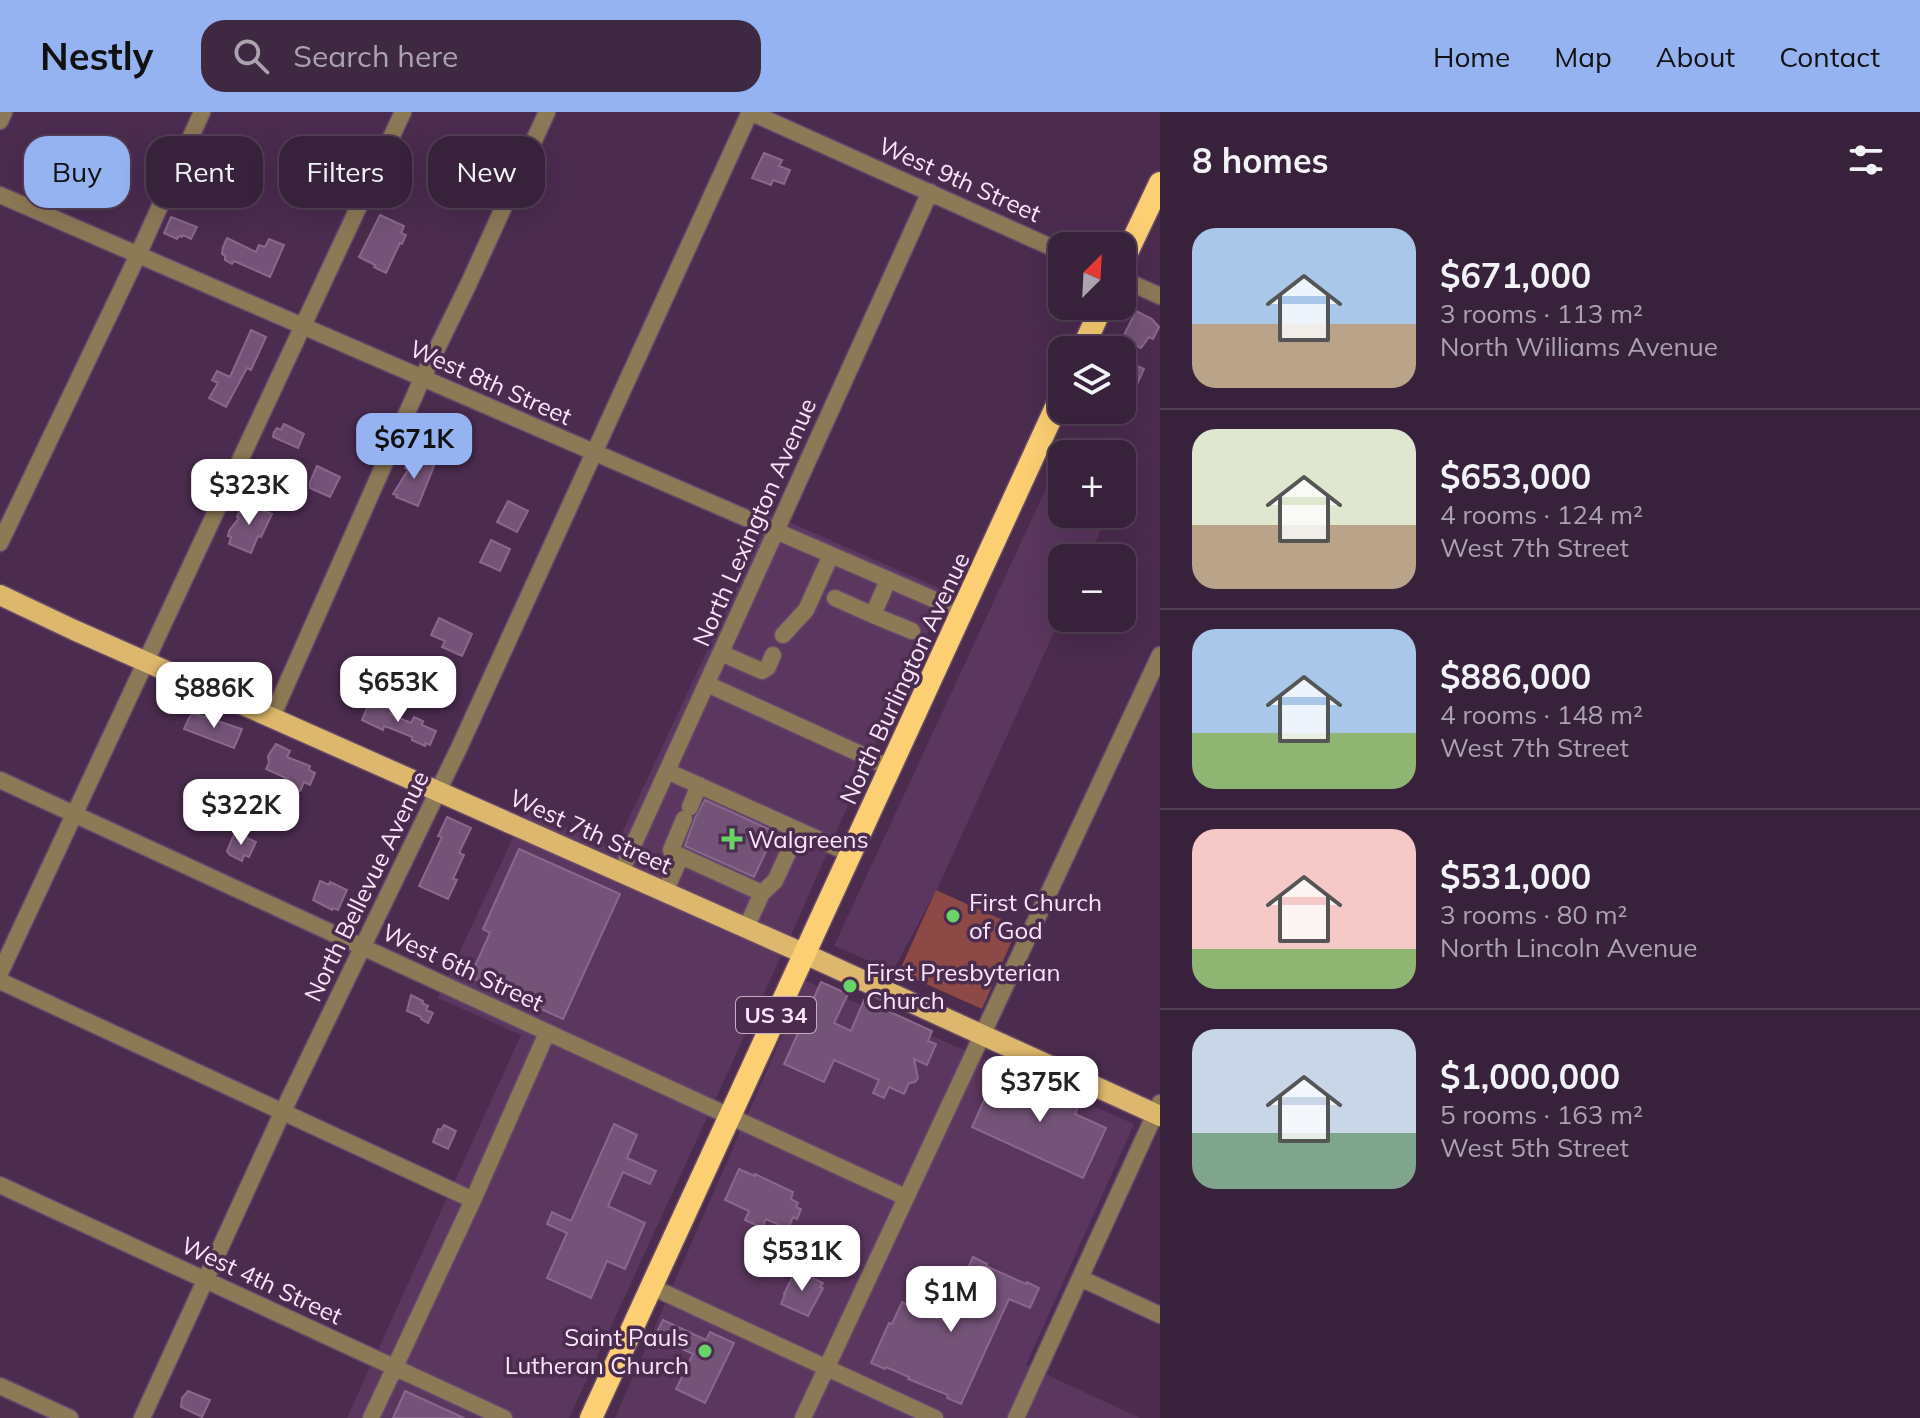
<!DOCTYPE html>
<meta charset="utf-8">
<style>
body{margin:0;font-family:Mulish,sans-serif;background:#3f2942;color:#f1f3f6;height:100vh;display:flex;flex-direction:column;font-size:30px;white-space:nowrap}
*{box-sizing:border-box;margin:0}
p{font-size:26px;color:#aba3af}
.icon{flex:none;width:44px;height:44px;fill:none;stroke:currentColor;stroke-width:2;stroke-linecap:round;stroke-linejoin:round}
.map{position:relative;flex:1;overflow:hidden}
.panel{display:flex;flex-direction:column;background:#38213b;width:760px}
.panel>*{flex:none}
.top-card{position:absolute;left:24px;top:24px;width:760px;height:72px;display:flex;gap:16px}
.needle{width:52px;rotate:24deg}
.buttons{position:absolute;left:1048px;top:120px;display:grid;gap:16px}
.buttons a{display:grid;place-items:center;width:88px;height:88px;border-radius:16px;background:#38213b;box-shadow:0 8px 32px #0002,0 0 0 2px #523e55;font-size:40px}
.price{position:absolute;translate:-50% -68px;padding:0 18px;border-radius:16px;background:#fff;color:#222;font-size:26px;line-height:52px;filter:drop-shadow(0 2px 4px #0008)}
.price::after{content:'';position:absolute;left:50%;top:48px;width:24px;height:18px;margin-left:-12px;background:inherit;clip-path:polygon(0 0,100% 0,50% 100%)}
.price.on{background:#95b2f1;color:#111}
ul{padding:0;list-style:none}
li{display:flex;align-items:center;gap:24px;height:200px;padding:0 32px}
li+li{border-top:2px solid #523e55}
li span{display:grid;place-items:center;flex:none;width:224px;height:160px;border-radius:24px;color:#555}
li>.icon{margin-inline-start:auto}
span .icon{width:96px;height:96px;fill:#fffc;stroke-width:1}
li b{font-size:34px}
h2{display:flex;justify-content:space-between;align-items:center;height:96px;padding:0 32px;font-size:34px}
.tag{padding:0 28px;border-radius:24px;background:#38213b;box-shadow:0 8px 32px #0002,0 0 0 2px #523e55;font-size:28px;line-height:72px}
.tag.on{background:#95b2f1;color:#111}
header{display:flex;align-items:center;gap:48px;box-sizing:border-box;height:112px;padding:0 40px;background:#95b2f1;color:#111}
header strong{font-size:38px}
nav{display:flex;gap:44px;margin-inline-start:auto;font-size:28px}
.search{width:560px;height:72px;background:#3f2942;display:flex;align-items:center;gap:20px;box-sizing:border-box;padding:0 28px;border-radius:24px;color:#aba3af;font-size:30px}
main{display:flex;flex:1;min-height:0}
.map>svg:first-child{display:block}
.built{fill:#5b365e}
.green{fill:#8c4946}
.building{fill:#745378;stroke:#8a678d;stroke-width:2}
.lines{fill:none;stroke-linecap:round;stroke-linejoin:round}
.minor-casing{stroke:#674a6b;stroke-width:19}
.major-casing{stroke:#674a6b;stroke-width:23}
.highway-casing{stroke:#674a6b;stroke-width:25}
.minor{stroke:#8c7956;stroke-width:16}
.major{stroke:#ddb76b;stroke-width:20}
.highway{stroke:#fdcf73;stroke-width:22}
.poi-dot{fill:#66d466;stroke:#4b2c4f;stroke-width:3}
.labels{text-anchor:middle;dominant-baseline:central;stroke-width:7;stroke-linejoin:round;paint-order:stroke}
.shield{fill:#4b2c4f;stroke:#c6aec7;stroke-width:2}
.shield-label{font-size:22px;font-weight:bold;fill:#fae6fb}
.street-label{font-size:24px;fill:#fae6fb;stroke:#4b2c4f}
.poi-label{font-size:24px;fill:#fae6fb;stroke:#4b2c4f;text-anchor:start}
</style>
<header>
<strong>Nestly</strong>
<div class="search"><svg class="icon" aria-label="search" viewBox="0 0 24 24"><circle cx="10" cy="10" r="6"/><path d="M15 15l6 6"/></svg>Search here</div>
<nav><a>Home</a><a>Map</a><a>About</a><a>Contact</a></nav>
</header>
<main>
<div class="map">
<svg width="1160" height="1306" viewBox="0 0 1160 1306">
<rect width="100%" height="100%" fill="#4b2c4f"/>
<path class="built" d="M1062 342V402H1108L1088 446H1062V503L938 775 893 859 834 834Z
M771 402 948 480 894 589 795 814 569 1306H347L521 923 438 886 526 698 615 736Z
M806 869 1134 1012 1026 1253 1140 1306H615Z"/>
<path class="green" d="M936 778 1018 815 982 897 899 860Z"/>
<path class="building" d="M764 41 782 48 779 54 790 58 784 72 773 68 771 73 752 66Z
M380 103 404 114 401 121 406 123 402 132 400 131 386 161 374 155 375 153 359 145Z
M171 105 197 115 191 127 183 123 182 125 179 124 177 127 164 121Z
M227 126 256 140 259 133 265 135 269 127 284 133 270 165 234 149 232 152 225 148V144L222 142 223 135Z
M1136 199 1152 207 1159 215 1153 227 1149 225 1141 236 1126 229 1128 225 1124 223Z
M251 218 266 225 251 258 247 256 226 295 209 286 218 271 212 268 217 259 230 265Z
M1122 247 1144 257 1122 305Z
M284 312 304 322 298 336 273 325 274 320 277 316 281 318Z
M411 342 434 354 418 394 396 385 397 383 393 382 408 358 405 356Z
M317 354 340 365 330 385 310 376V370Z
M508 389 528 399 517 420 497 410Z
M243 390 272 402 261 425 258 424 251 441 229 432 231 425 228 424 229 419 239 406 237 405Z
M491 428 510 437 500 459 480 450Z
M439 506 472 522 462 544 442 535 445 529 431 523Z
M370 589 391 598 390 602 411 611 414 605 423 609 422 613 436 619 430 633 425 631V634L412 628V625L390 616 384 614 383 618 362 608Z
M193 601 242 617 234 636 184 617 189 606Z
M276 632 290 639 287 645 310 654 309 658 315 661 310 673 304 670 300 679 285 672 288 667 266 657 269 651 268 644Z
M705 688 775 720 754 765 685 734 695 706Z
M447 705 471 716 459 741 464 743 453 767 457 768 448 787 419 774 442 725 438 724Z
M235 720 256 730 249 745 244 743 242 749 230 743 227 739Z
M519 737 620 782 563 907 470 865 490 821 483 817Z
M320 769 329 773 330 770 347 778 338 798 333 796 332 798 313 788Z
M821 870 848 882 834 911 851 919 864 888 932 919 928 929 936 932 927 953 914 947 918 966 915 970 909 971 904 982 889 975 884 986 873 981 879 968 834 948 824 970 784 952Z
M411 883 423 889 422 891 428 894 426 898 433 901 428 911 421 907V905L407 899Z
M995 964 1027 978 1031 968 1080 990 1075 1002 1106 1016 1083 1066 972 1015Z
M614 1012 637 1023 627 1046 656 1059 650 1072 623 1060 608 1094 645 1111 625 1157 607 1149 591 1186 547 1166 567 1121 547 1112 552 1100 571 1109Z
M444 1013 456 1019 448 1037 433 1030 438 1017 441 1018Z
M739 1057 755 1064V1062L793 1080 791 1087 798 1091 796 1095 801 1097 797 1107 793 1105 788 1117 766 1107 762 1116 745 1108 749 1099 725 1088Z
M973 1145 987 1152 986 1154 1026 1172 1027 1170 1039 1176 1030 1196 1009 1187 961 1292 947 1286 948 1283 908 1267 909 1265 886 1255 885 1257 871 1251 889 1211 892 1212 902 1190 954 1214 972 1173 962 1169Z
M796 1158 823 1171 820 1175 823 1176 808 1204 781 1192 785 1182H784Z
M663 1208 706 1228 710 1220 734 1231 705 1291 676 1277 693 1242 655 1224Z
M188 1279 210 1288 202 1305 181 1295 182 1286Z
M405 1279 464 1306H393Z"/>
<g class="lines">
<g class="minor-casing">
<path id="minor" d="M750 0 1062 140
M0 9 4 0
M0 83 963 500
M1122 167 1160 184
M0 431 138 143 202 0
M835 486 873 503 888 468
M873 503 912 519
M783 523 806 498 831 443
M721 541 762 559 768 555 773 543
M707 572 891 656
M272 605 422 267 469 171 547 0
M667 659 851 742
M0 668 905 1085
M690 695 699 673
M681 744 672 740 671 738 684 707
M621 760 930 80
M665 780 681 744 762 781 746 816
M762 781 775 769 798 719
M0 861 403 0
M0 869 473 1088
M0 1073 504 1306
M1080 1166 1160 1203
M652 1175 935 1306
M0 1274 70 1306
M142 1306 283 999 459 636 750 0
M371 1306 473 1088 547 921
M803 1306 1160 543
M1016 1306 1160 991"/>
</g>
<g class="major-casing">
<path id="major" d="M0 483 74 518 805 842 1160 1004"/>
</g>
<g class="highway-casing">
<path id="highway" d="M1122 151 1160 71
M1082 238 1102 194
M591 1306 1062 282"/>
</g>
<use href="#minor" class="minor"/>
<use href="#major" class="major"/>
<use href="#highway" class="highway"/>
</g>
<g class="poi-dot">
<path d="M728 715h8v8h8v8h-8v8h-8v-8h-8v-8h8z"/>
<circle cx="953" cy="804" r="8"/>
<circle cx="850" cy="874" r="8"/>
<circle cx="705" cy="1239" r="8"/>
</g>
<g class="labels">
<rect class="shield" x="736" y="885" width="80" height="36" rx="6"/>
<g class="shield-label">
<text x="776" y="903">US 34</text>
</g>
<g class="street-label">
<text transform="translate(960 67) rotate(24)">West 9th Street</text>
<text transform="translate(491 270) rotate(24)">West 8th Street</text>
<text transform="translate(754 410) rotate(-66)">North Lexington Avenue</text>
<text transform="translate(904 566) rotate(-65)">North Burlington Avenue</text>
<text transform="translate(591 719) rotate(24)">West 7th Street</text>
<text transform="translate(366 774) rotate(-64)">North Bellevue Avenue</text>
<text transform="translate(463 855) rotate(25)">West 6th Street</text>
<text transform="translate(262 1168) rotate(25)">West 4th Street</text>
</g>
<g class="poi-label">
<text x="748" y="727">Walgreens</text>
<text x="969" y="790">First Church<tspan x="969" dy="28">of God</tspan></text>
<text x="866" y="860">First Presbyterian<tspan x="866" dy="28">Church</tspan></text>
<text x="689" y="1225" text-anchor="end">Saint Pauls<tspan x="689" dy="28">Lutheran Church</tspan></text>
</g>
</g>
</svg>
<div class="buttons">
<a><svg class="needle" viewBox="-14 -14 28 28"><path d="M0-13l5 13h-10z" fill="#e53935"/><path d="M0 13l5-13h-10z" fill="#aba3af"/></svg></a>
<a><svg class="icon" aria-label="layers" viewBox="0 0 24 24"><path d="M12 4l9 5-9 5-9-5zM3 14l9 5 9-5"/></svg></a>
<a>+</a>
<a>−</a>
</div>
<b class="price on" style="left:414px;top:369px">$671K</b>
<b class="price" style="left:249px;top:415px">$323K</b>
<b class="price" style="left:398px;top:612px">$653K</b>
<b class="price" style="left:214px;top:618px">$886K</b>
<b class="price" style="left:241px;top:735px">$322K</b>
<b class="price" style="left:1040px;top:1012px">$375K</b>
<b class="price" style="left:802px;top:1181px">$531K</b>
<b class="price" style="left:951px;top:1222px">$1M</b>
<div class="top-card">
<a class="tag on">Buy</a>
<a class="tag">Rent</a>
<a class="tag">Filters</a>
<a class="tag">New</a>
</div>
</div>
<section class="panel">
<h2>8 homes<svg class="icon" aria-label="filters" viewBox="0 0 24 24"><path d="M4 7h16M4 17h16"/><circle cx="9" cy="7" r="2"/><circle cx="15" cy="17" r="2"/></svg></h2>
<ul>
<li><span style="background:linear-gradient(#a9c7e8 60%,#b9a48a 0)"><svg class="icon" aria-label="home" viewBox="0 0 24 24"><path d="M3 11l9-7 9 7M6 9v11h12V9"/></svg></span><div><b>$671,000</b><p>3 rooms · 113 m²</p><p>North Williams Avenue</p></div></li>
<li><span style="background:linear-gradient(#dfe7d0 60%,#b9a48a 0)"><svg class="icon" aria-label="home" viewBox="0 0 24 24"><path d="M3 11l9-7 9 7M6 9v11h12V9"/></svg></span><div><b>$653,000</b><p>4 rooms · 124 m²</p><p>West 7th Street</p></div></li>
<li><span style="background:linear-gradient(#a9c7e8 65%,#8fb573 0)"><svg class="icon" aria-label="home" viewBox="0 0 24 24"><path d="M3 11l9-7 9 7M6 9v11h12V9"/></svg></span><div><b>$886,000</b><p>4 rooms · 148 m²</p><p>West 7th Street</p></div></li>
<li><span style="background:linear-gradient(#f6c9c9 75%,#8fb573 0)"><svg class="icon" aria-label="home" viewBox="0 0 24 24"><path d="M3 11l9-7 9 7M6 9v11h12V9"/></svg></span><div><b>$531,000</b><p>3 rooms · 80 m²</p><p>North Lincoln Avenue</p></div></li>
<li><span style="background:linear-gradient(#c9d6e8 65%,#7fa58c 0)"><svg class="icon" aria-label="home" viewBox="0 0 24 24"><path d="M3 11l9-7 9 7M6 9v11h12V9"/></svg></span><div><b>$1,000,000</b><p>5 rooms · 163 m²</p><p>West 5th Street</p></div></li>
</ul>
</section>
</main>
